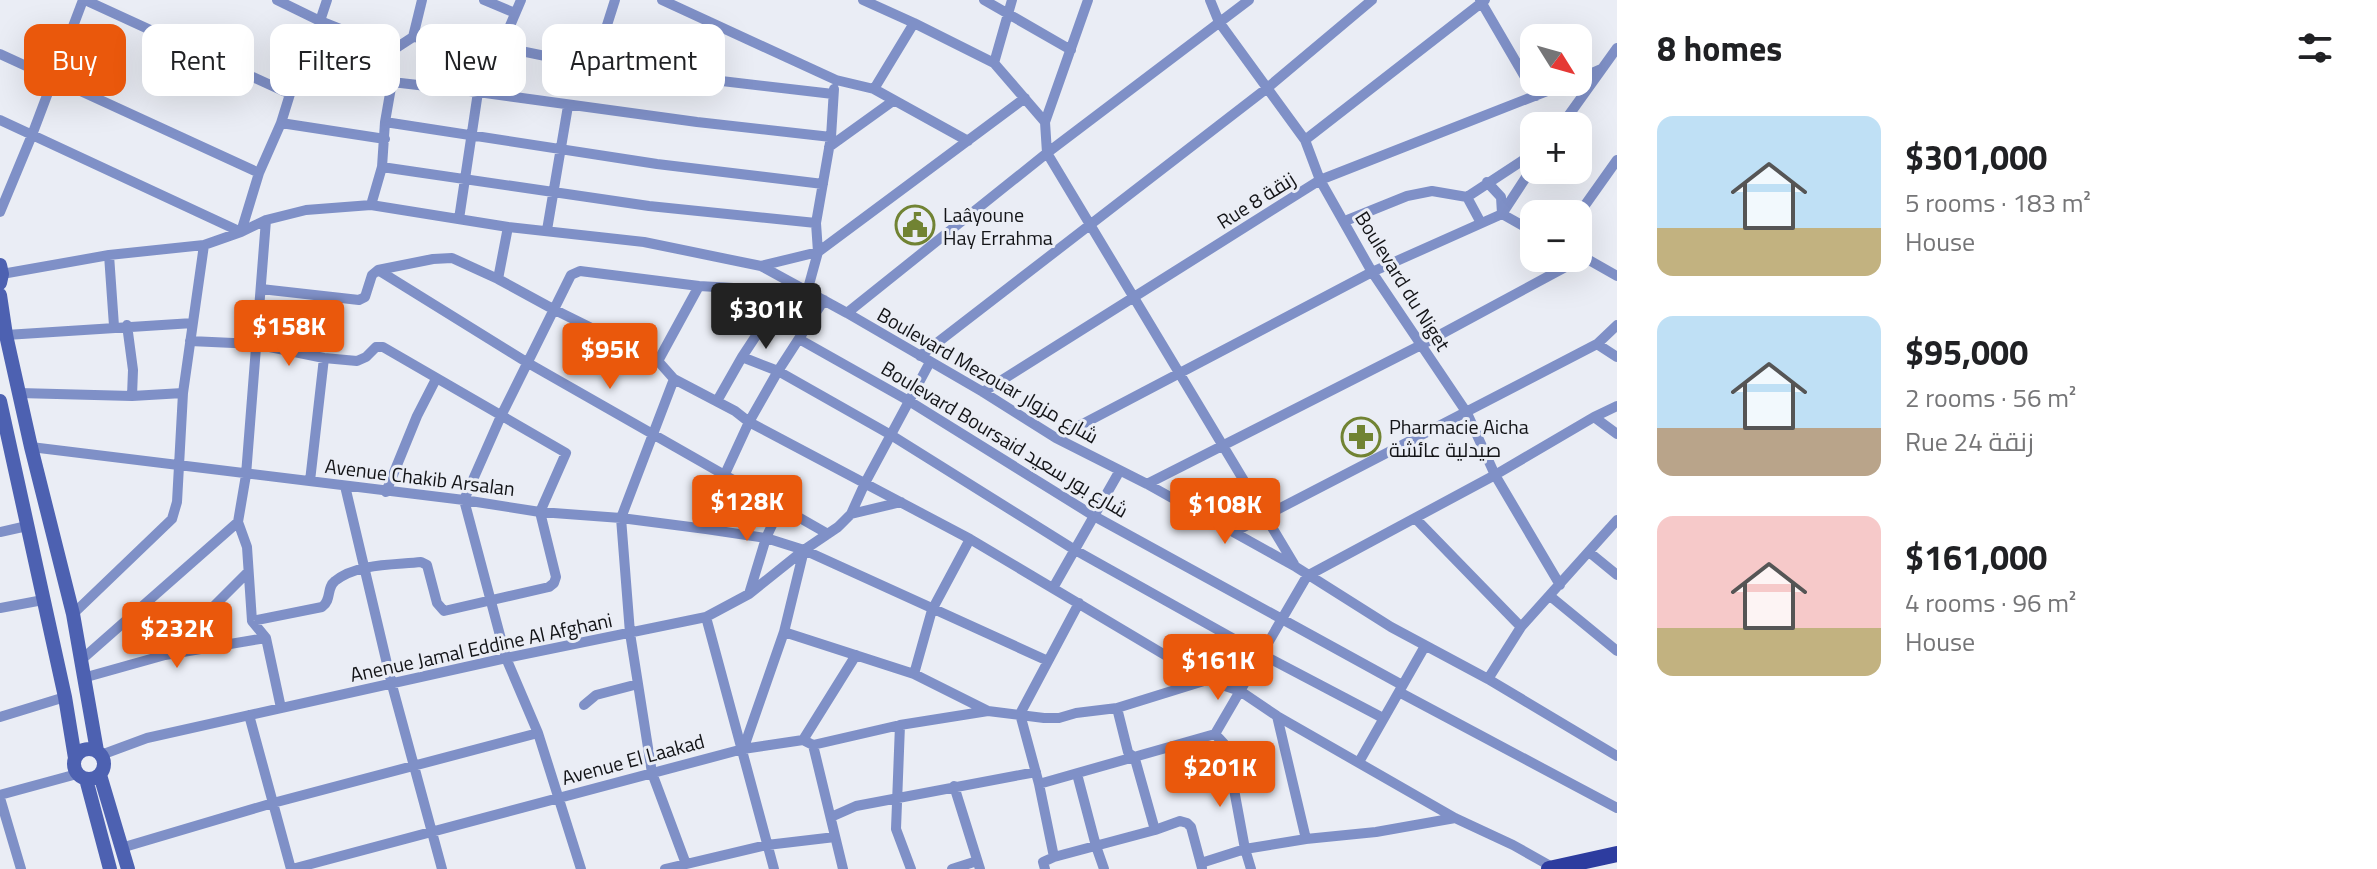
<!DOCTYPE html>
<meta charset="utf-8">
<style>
body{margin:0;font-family:"Titillium Web",Cairo,sans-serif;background:#f2f2f2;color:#202124;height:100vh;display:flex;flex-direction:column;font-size:30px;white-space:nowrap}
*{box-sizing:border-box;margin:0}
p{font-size:26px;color:#757577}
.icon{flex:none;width:44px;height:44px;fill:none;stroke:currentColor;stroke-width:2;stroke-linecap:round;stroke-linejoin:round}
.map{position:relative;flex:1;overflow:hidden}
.sheet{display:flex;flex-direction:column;background:#fff;width:760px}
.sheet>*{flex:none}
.banner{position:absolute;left:24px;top:24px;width:760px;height:72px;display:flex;gap:16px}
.needle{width:52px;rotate:127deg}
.controls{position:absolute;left:1520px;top:24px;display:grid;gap:16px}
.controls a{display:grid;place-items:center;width:72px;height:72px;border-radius:16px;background:#fff;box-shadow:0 8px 32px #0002;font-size:40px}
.price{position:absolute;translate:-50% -68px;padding:0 18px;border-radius:8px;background:#ea580c;color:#fff;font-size:26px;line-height:52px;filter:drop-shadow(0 2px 4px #0008)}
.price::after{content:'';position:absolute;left:50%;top:48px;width:24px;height:18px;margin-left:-12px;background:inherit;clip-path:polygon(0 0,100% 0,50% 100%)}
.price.selected{background:#222;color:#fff}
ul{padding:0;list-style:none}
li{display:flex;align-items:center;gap:24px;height:200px;padding:0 40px}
li span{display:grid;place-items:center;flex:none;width:224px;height:160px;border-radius:16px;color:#555}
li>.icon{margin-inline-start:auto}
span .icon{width:96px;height:96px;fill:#fffc;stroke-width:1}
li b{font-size:34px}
h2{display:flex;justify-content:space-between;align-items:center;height:96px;padding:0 40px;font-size:34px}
.tag{padding:0 28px;border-radius:16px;background:#fff;box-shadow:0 8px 32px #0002;font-size:28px;line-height:72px}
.tag.selected{background:#ea580c;color:#fff}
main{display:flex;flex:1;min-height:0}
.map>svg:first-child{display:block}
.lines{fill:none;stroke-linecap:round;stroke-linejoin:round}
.minor{stroke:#7f90c7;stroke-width:10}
.secondary{stroke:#4d61b1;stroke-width:14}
.primary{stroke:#2d3c9f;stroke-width:16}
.labels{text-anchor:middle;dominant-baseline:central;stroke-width:6;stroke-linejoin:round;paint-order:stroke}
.street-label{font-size:20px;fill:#131417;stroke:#eaedf5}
.poi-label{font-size:20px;fill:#131417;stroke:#eaedf5;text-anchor:start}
</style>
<main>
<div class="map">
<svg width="1617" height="869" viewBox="0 0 1617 869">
<rect width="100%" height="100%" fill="#eaedf5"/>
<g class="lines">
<path class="minor" d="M85 0 290 94
M277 0 320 21 393 50
M484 0 515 13
M662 0 836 80 874 89 968 141
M863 0 914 23 994 63 1045 122 1047 153 1294 564
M984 0 1071 50
M1210 0 1219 22 1305 140 1320 180 1372 272 1467 413 1495 475 1560 585
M1480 0 1536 96
M413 37 501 47 521 0
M501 47 594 66 833 94
M0 54 259 173
M994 63 1012 0
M594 66 615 0
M1578 79 1601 69
M392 82 478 92 697 122 831 137
M874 89 914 23
M0 120 241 232 259 173 281 123 290 94 320 21 327 0
M385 122 657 164 823 184
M1045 122 1088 0
M281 123 385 139
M1561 126 1617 48
M1305 140 1485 0
M829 147 893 101
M382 167 649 206 816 223
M1487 182 1501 197 1502 214
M1467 197 1481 223
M371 205 382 167 385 122 392 82 393 50 413 37 422 0
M0 212 32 135 83 0
M1502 214 1534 232
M1578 215 1617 160
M459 219 478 92
M266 220 246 475 238 522 247 547 252 621 266 638 281 708
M1345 221 1407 196 1432 191 1467 197 1534 153
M547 230 568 106
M109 255 114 326
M1580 255 1617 276
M761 266 818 252 1025 98
M378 270 528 363 828 534
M2 274 109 255 204 245 241 232 266 220 306 210 371 205 508 227 644 242 761 266 847 313 983 392 1056 438 1147 484 1296 567 1391 627 1488 679 1617 756
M498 279 508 227
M261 289 359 300 365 297 372 275 378 270 433 259 452 258 498 279 553 309 658 361 674 379 735 411 749 422 970 539 1207 680 1240 691 1277 716 1455 818 1513 845 1554 868
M807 292 818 252 816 223 831 137 834 89
M847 313 1047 153 1249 0
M127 325 133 370 132 396
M6 335 193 323
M799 339 909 401 1094 516 1402 685
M190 341 255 344 324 358 357 361 366 357 376 347H383L566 453 540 512 556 577 554 583 549 587 444 611 437 603 427 565 421 562C395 565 357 563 335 581 326 588 332 600 322 607L252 621
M1597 344 1617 357
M920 356 1266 89 1372 0
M742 357 778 371 891 435 1075 550 1261 654 1383 718
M658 361 699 286
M674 379 621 518 630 633 652 773 686 864
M983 392 1320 180 1570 82
M19 393 132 396 183 393
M717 401 742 357 788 287
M1594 417 1617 434
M1056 438 1372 272 1502 214 1534 165
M31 447 464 500 540 512 621 518 706 529 766 538 804 550 1048 661
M725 474 749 422 778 371 824 300
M310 481 324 358
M1147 484 1421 345 1584 257
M345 486 392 685 442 869
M386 492 417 416 436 379
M851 514 901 502
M1415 518 1521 627
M0 532 27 526
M1234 532 1597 344 1617 325
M1589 552 1617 575
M1053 588 1119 472
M749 594 766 538 781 506
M1550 596 1617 651
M0 608 43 600
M73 614 172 519 177 502 183 393 204 245
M706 617 774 869
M784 632 914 674 988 711 1044 718H1059L1076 713 1117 708 1207 680
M165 655 248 572
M80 661 238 522
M914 674 932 610 970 539
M83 678 165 655 266 638
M1488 679 1521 627 1617 520
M1399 692 1617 808
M584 705 596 695 638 684
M1117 708 1128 752 1135 759 1155 830
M249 715 291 869
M1277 716 1306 839
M0 717 65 697
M900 725 896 829 911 869
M1215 734 1226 746 1245 849 1251 869
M803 740 856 655
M813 745 843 869
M744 747 784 632 804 550
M101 755 147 738 506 658 706 617 749 594 804 550 838 527 851 514 865 483 930 362
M1359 762 1425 646
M1077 774 1096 846 1104 869
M1039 784 1215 734 1307 576 1495 475 1594 417 1617 406
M954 786 980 869
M0 795 77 774
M0 798 21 869
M831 817 856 806 1036 772
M121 848 273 803 538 733
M1054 857 1155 830 1180 821 1187 823 1191 827 1202 868
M1201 863 1245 849 1306 839 1376 832 1455 818
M292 869 743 749 803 740 813 745 900 725 988 711
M581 869 538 733 506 658 464 500 501 416 571 275 580 271 699 286 785 291
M665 869 767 845 835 837
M952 869 977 861
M1045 869 1043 862 1054 857 1039 784 1020 714 1079 603"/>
<path class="secondary" d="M0 265 2 274 0 283
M0 295 6 335 31 447 73 614 97 751
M0 401 65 697 75 758
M74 764a15 15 0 1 1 30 0a15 15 0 1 1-30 0Z
M100 775 128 869
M86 779 110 869"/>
<path class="primary" d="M1549 869 1617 854"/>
</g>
<defs>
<g id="civic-ring" transform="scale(2)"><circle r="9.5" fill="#eaedf5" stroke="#718333" stroke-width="1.5"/><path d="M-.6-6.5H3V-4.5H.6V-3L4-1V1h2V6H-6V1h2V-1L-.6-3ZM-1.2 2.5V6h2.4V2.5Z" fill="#718333"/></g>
<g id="pharmacy-ring" transform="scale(2)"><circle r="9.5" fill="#eaedf5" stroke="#718333" stroke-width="1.5"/><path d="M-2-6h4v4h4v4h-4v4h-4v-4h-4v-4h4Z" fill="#718333"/></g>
</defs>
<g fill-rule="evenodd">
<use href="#civic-ring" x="915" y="225"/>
<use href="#pharmacy-ring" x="1361" y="437"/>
</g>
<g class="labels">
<g class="street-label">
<text transform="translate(1256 200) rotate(-32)">Rue 8 زنقة</text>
<text transform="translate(1403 281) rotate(58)">Boulevard du Niget</text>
<text transform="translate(988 375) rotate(30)">Boulevard Mezouar شارع مزوار</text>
<text transform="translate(1005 439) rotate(31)">Boulevard Boursaid شارع بور سعيد</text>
<text transform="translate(420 477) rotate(7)">Avenue Chakib Arsalan</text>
<text transform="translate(481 647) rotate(-12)">Anenue Jamal Eddine Al Afghani</text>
<text transform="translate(633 759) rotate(-15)">Avenue El Laakad</text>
</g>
<g class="poi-label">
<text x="943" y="214">Laâyoune<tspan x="943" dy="23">Hay Errahma</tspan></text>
<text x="1389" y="426">Pharmacie Aicha<tspan x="1389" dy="23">صيدلية عائشة</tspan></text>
</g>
</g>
</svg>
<div class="controls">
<a><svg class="needle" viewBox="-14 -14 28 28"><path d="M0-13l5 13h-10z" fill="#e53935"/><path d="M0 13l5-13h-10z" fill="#757577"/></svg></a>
<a>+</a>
<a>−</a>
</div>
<b class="price selected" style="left:766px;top:351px">$301K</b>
<b class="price" style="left:289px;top:368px">$158K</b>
<b class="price" style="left:610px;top:391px">$95K</b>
<b class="price" style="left:747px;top:543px">$128K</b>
<b class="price" style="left:1225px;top:546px">$108K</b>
<b class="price" style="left:177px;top:670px">$232K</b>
<b class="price" style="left:1218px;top:702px">$161K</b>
<b class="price" style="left:1220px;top:809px">$201K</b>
<div class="banner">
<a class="tag selected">Buy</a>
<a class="tag">Rent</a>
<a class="tag">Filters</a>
<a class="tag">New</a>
<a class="tag">Apartment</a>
</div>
</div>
<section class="sheet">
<h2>8 homes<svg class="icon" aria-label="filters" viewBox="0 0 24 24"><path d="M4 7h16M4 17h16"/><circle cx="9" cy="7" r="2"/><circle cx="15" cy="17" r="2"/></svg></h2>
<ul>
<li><span style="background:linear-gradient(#bfe0f5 70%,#c2b280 0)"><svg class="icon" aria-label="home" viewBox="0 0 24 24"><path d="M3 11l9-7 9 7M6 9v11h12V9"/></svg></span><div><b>$301,000</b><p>5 rooms · 183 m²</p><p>House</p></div></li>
<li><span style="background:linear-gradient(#bfe0f5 70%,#b9a48a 0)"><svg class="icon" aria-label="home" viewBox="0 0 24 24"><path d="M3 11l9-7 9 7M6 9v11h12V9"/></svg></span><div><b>$95,000</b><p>2 rooms · 56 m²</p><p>Rue 24 زنقة</p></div></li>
<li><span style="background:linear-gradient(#f6c9c9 70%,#c2b280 0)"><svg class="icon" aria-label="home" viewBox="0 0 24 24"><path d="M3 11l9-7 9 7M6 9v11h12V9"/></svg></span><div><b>$161,000</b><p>4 rooms · 96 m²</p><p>House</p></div></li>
</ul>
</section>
</main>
